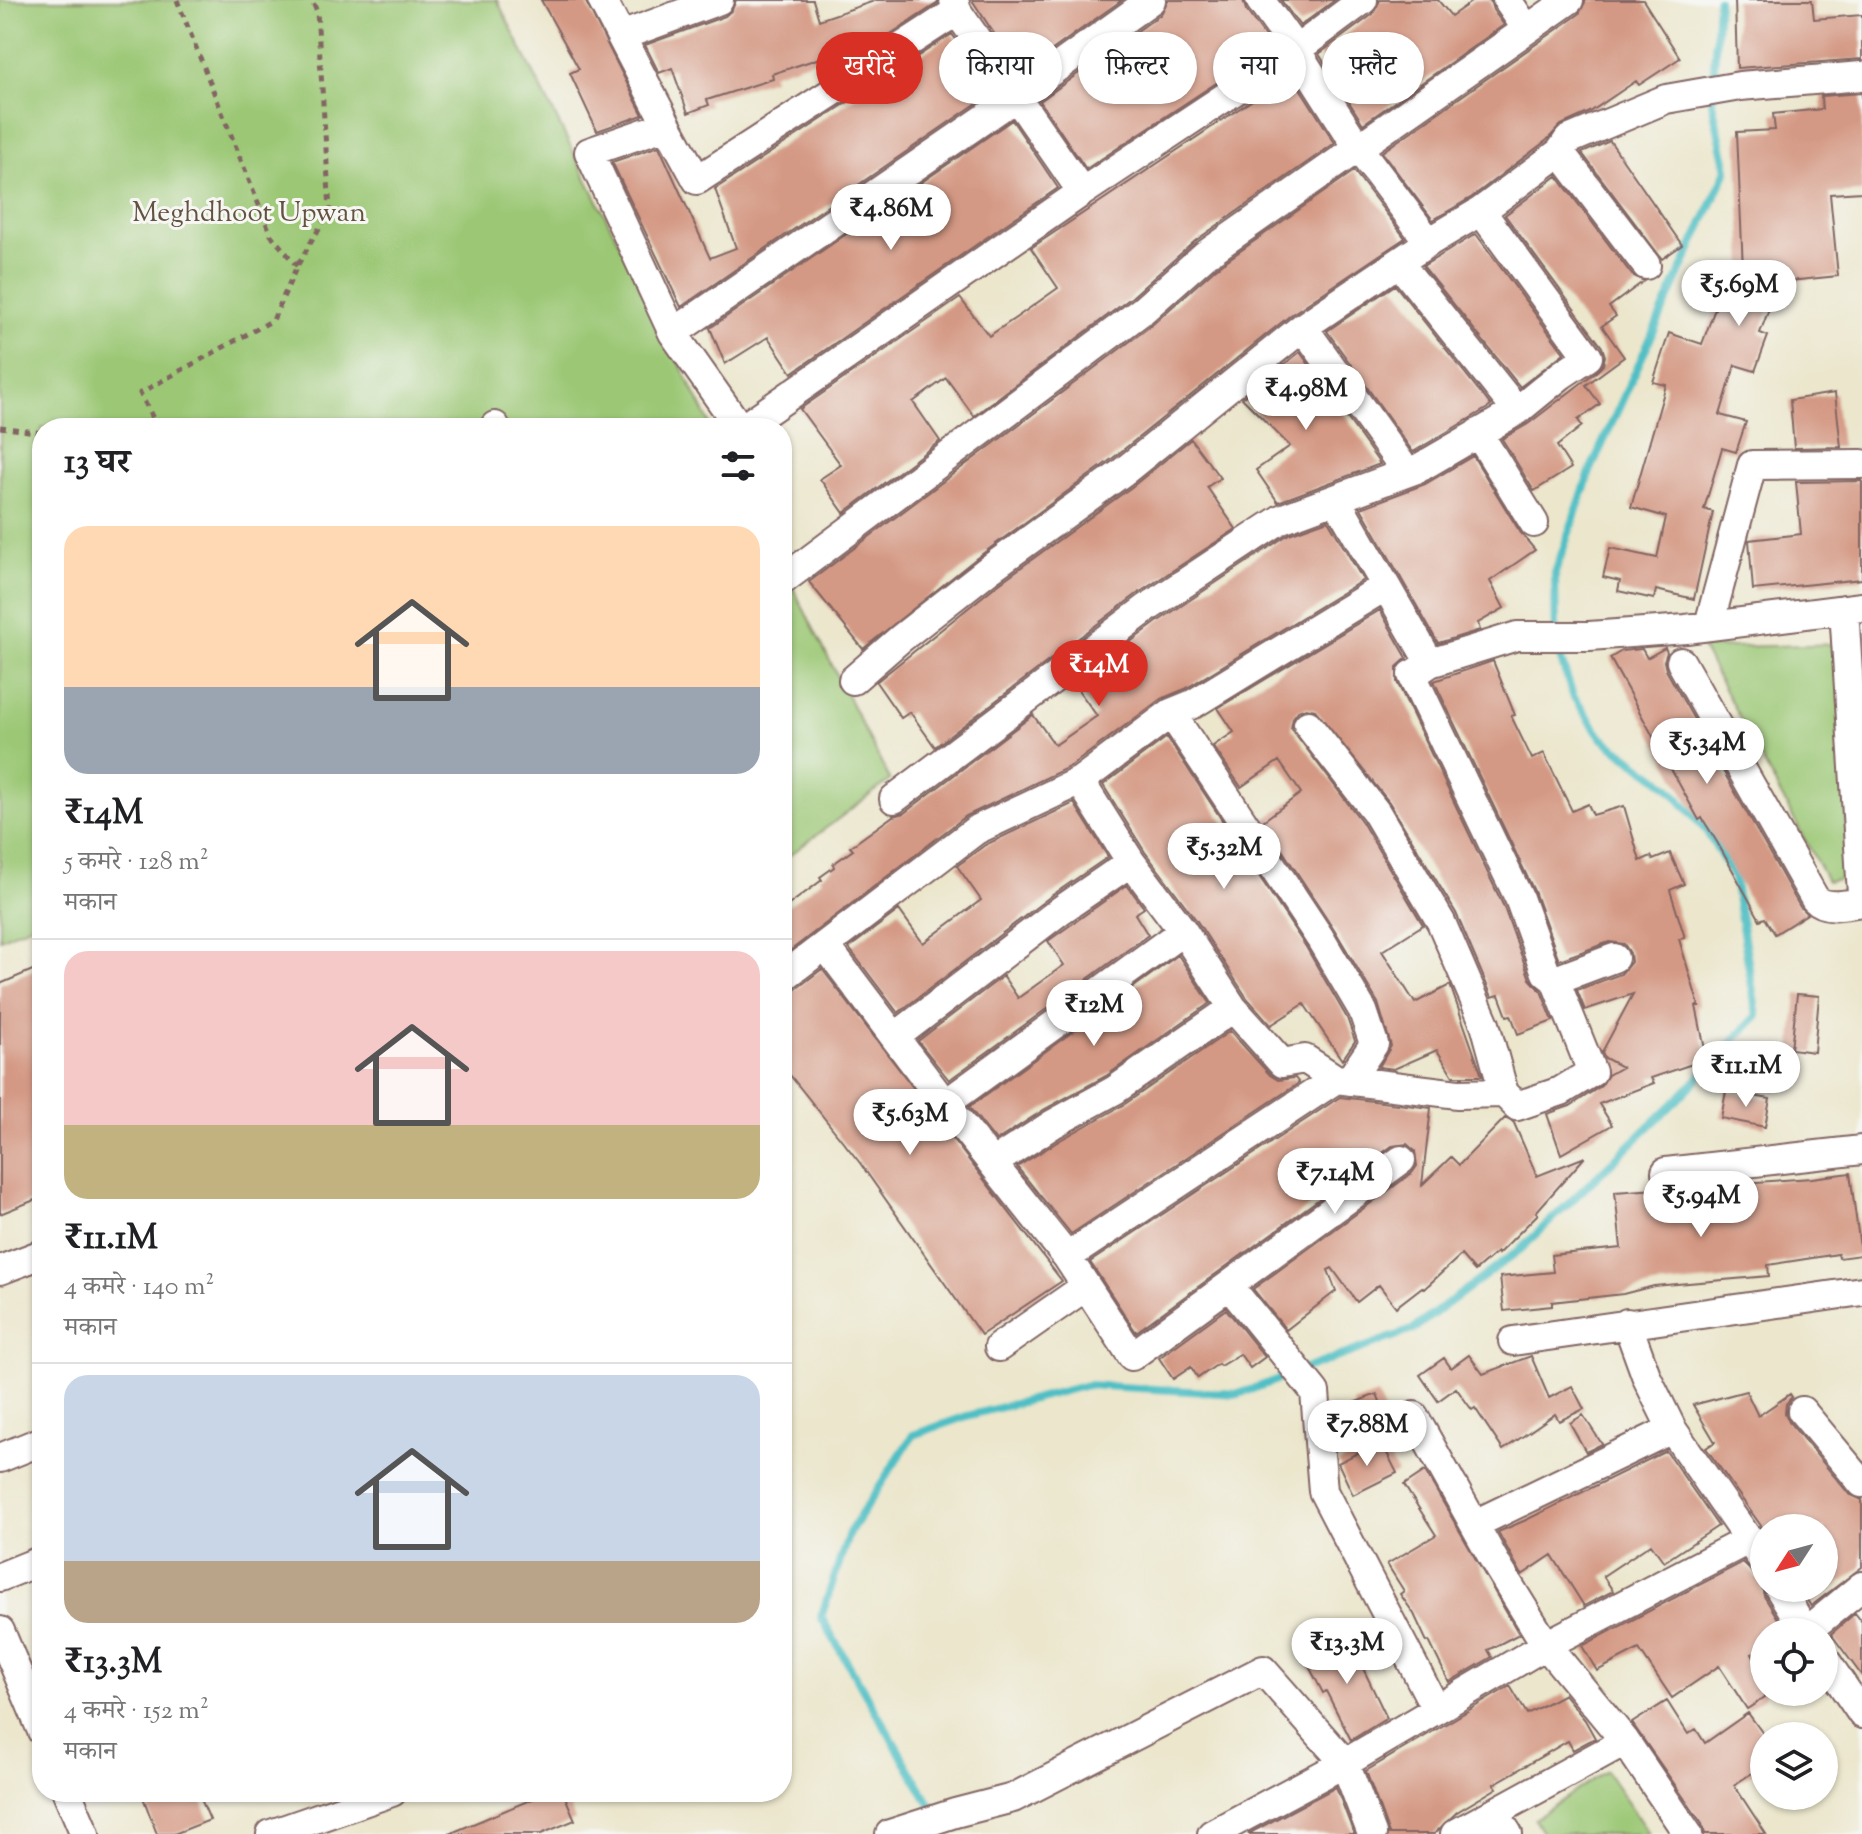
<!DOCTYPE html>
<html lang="hi">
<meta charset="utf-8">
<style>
body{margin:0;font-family:"Sorts Mill Goudy","Noto Serif Devanagari",serif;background:#f2f2f2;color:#202124;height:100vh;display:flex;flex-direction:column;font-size:30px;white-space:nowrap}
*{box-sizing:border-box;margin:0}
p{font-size:26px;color:#757577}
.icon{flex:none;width:44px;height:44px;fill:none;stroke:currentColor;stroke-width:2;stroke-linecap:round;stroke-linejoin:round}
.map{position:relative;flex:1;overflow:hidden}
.side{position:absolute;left:32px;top:418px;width:760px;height:1384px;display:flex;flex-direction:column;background:#fff;border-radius:32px;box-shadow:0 2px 6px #0004}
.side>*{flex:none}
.guide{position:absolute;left:816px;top:32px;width:760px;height:72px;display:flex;gap:16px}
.needle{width:52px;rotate:234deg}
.controls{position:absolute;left:1750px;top:1514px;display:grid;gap:16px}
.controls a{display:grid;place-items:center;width:88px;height:88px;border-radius:50%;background:#fff;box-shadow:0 2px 6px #0004;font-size:40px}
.price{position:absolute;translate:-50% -68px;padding:0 18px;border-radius:28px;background:#fff;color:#222;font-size:26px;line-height:52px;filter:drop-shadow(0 2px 4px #0008)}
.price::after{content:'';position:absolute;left:50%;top:48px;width:24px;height:18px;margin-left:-12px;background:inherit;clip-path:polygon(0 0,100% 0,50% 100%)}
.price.on{background:#d93025;color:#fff}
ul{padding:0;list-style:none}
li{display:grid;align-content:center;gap:16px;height:424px;padding:0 32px}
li+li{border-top:2px solid #e0e0e0}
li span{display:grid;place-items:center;height:248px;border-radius:24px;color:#555}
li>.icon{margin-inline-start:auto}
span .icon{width:144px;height:144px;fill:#fffc;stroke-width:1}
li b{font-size:34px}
h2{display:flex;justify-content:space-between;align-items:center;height:96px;padding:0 32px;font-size:34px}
.chip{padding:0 28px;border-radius:36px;background:#fff;box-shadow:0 2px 6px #0004;font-size:28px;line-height:72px}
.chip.on{background:#d93025;color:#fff}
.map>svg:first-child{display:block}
.green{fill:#9cc876;stroke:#737450;stroke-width:2}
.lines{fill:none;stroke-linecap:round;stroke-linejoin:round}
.stream{stroke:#50bfc5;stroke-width:8}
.building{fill:#d49984}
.minor-casing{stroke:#826563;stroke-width:32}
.path{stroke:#826563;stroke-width:5;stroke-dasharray:6 6;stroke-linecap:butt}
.minor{stroke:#fff;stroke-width:28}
.labels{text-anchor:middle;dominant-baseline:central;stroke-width:6;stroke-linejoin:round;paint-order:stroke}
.park-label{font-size:28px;fill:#635242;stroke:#f6f6f2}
</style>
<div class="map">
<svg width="1862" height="1834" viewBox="0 0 1862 1834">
<rect width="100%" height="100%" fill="#f6f6f2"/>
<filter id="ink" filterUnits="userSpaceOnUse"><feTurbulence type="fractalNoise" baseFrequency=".0125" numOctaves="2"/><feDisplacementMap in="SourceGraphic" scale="16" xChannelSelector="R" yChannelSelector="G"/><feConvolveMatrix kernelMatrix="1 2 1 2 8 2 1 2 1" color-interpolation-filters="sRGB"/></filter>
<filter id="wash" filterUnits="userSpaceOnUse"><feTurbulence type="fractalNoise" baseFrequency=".006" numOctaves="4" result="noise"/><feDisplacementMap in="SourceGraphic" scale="32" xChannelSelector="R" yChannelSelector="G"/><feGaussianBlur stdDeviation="1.8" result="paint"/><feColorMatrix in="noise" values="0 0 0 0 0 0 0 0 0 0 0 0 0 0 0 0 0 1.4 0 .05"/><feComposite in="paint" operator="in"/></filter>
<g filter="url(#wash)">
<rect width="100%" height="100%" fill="#ebe6cc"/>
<path class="green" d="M0 0H497L712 428H42V920L0 939Z
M782 566 890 780 782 861Z
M1841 644 1848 878 1827 881 1702 648Z
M1606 1771 1649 1834H1543L1534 1819Z"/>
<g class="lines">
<path class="stream" d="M1305 1369 1412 1330 1521 1249 1679 1098 1757 1016 1734 878 1707 832 1669 787 1602 738 1573 696 1556 645 1555 573 1591 469 1727 170 1712 102 1718 0
M935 1813 821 1617 849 1533 913 1435 967 1416 1087 1385 1239 1394 1293 1374"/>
</g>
<g id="blocks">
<path class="building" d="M541 0H585L643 115 597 131 570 73 579 69Z
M736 0H813L819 20 877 0H937L938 3 889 35 772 74 773 79 707 100 709 105 688 113 672 68 659 73 645 45 725 16 732 10Z
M972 0H1122L1020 73Z
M1168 0H1243L1246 10 1272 46 1086 169 1040 101 1161 14Z
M1281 0H1335L1300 26Z
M1380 0H1438L1451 16 1474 0H1490L1493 10 1504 25 1363 124 1319 54 1373 14Z
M1586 0H1643L1680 58 1639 85 1636 81 1590 112 1561 125 1547 140 1472 197 1433 220 1382 152 1579 14Z
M1735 0H1812L1814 19 1862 15V59L1737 68Z
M952 34 993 92 681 307 612 162 659 146 710 258 736 248 715 189Z
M1291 74 1335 143 1195 241 1132 297 974 416 946 378 913 402 940 441 844 513 820 479 841 465 800 409 960 298 989 336 1017 317 1058 288 1031 248Z
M1862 93V192L1830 194 1838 276 1779 282 1760 333 1768 336 1755 371 1735 365 1720 415 1746 422 1736 452 1722 448 1704 509 1713 512 1694 599 1656 590 1654 599 1618 591 1620 581 1603 577 1610 548 1657 558 1666 517 1631 507 1666 385 1653 382 1669 333 1702 344 1717 303 1702 297 1710 278 1744 292 1737 132 1775 130 1773 114 1822 109 1821 96Z
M1012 120 1058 188 792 373 768 337 725 364 710 328Z
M1610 141 1682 245 1662 259 1582 153Z
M1354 171 1405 238 1292 314 1113 458 978 557 863 649 809 582 1153 324 1216 268Z
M1557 176 1632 275 1644 281 1609 307 1616 316 1602 326 1624 357 1586 385 1600 404 1578 420 1582 426 1557 446 1571 468 1534 491 1502 439 1528 424 1597 371 1603 365 1605 356 1602 347 1505 215Z
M1476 234 1564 353 1520 387 1423 266Z
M1395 285 1491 406 1413 452 1327 331Z
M1300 352 1380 464 1278 502 1256 470 1290 446 1242 398Z
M1835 393 1841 447 1794 448 1790 400Z
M1191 439 1220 478 1207 487 1236 529 1137 594 935 747 910 712 901 718 876 682 998 584 1133 486Z
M1473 456 1520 532 1535 550 1490 581 1504 608 1478 623 1480 630 1438 643 1361 508 1425 484Z
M1862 481V579L1753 590 1749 540 1801 534 1796 482Z
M1328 520 1363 580 1185 689 1161 699 1071 766 966 816 782 957V910L822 880 820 877 834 867 833 864 853 850 850 847 893 816 904 813 1033 715 1055 745 1097 716 1074 684 1157 622 1289 534Z
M1380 610 1407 658 1397 667V682L1503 905 1530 979 1541 991 1553 1021 1518 1034 1511 1015 1507 1016 1499 995 1492 997 1456 913 1389 802 1315 710 1306 708 1298 711 1293 718 1291 728 1362 822 1423 925 1382 951 1415 1003 1450 985 1482 1076H1453L1437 1050 1394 1069 1379 1067 1391 1046 1378 1003 1334 929 1263 821 1301 793 1279 761 1241 787 1213 746 1234 732 1218 708Z
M1665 648 1667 652 1664 661 1666 670 1800 907 1807 914 1775 934 1765 918 1760 920 1717 842 1702 818 1699 820 1610 658 1622 651 1642 649 1647 658Z
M1493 661 1515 715 1511 716 1532 759 1544 753 1572 811 1588 804 1593 815 1624 806 1640 861 1651 856 1653 860 1670 853 1684 884 1670 890 1685 938 1679 939 1699 1006H1696L1707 1059 1651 1078 1654 1083 1599 1104 1612 1125 1561 1154 1547 1114 1570 1106 1601 1086 1608 1075 1622 1067 1605 1058 1602 1052 1633 994 1585 1010 1577 990 1621 974 1631 962 1630 953 1624 944 1609 942 1559 960 1534 891 1434 681Z
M1167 737 1306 947 1347 1018 1355 1041 1342 1060 1304 1004 1271 1025 1247 998 1197 921 1145 852 1103 785Z
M1074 803 1108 857 1051 896 898 1013 849 948 899 910 923 943 981 900 957 866 985 845Z
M1127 885 1144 908 1135 914 1148 935 949 1080 918 1041 1003 976 1018 998 1064 965 1048 941Z
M1178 955 1210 1003 1106 1076 1045 1109 996 1141 969 1107Z
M42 966V1197L0 1214V984Z
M822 969 1062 1281 981 1335 860 1163 782 1065V995L792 992Z
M1797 994 1819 996 1814 1052 1791 1049Z
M1230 1031 1270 1075 1278 1080 1295 1078 1299 1083 1071 1234 1017 1167 1062 1139 1125 1104Z
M1726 1091 1770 1099 1765 1127 1721 1118Z
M1340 1097 1431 1108 1422 1185 1451 1157 1459 1165 1505 1118 1514 1123 1537 1176 1585 1157 1536 1212 1538 1214 1498 1254 1497 1252 1475 1271 1461 1255 1424 1289 1422 1287 1396 1307 1379 1285 1357 1302 1332 1268 1328 1270 1336 1291 1286 1330 1253 1289 1412 1173 1417 1166 1415 1151 1407 1144 1392 1146 1136 1332 1090 1262Z
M1850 1173 1861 1255 1839 1258 1838 1254 1768 1265 1769 1276 1654 1286 1623 1294 1552 1302V1306L1504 1311 1500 1277 1553 1272 1551 1255 1621 1248 1615 1192 1812 1178Z
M1226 1309 1265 1357 1250 1368 1240 1354 1220 1366 1218 1364 1198 1378 1191 1367 1173 1379 1159 1358Z
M1469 1355 1483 1374 1531 1356 1549 1398 1572 1386 1584 1409 1559 1421 1555 1414 1503 1450 1475 1408 1472 1410 1456 1388 1438 1401 1420 1375 1444 1358 1451 1368Z
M1746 1391 1758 1416 1790 1394 1792 1397 1786 1404 1785 1413 1789 1422 1849 1494 1862 1500V1567L1811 1606 1799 1588H1824V1528L1764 1530 1706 1448 1715 1442 1693 1405Z
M1377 1394 1391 1429 1368 1439 1353 1403Z
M1583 1415 1602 1444 1586 1452 1570 1423Z
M1381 1441 1397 1473 1353 1495 1338 1463Z
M1666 1451 1718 1526 1664 1562 1651 1544 1603 1576 1613 1591 1584 1606 1552 1555 1522 1575 1498 1532 1526 1520Z
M1425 1471 1519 1634 1488 1650 1492 1657 1449 1682 1429 1641 1427 1642 1414 1614 1400 1594 1404 1591 1387 1564 1436 1535 1404 1485Z
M1743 1562 1756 1577 1764 1579 1762 1588 1764 1596 1783 1627 1776 1632H1764V1649L1752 1654 1764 1673V1698L1747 1709 1719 1666 1672 1698 1639 1649 1597 1671 1582 1646Z
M1855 1613 1862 1622V1676L1831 1634Z
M1347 1635 1387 1718 1351 1740 1326 1691 1323 1693 1304 1657Z
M1510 1686 1527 1714 1564 1694 1585 1720 1595 1738 1573 1750 1568 1741 1494 1784 1497 1788 1457 1812 1434 1834H1389L1366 1771Z
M1667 1701 1688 1734 1696 1729 1705 1743 1748 1713 1764 1735V1765L1734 1785 1766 1834H1705L1702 1824 1632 1723Z
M1336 1787 1354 1834H1248Z
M141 1792H198L210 1820 174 1834H157Z
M549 1792H563L575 1820 541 1834H449Z"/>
</g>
</g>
<g filter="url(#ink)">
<use href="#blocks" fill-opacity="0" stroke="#826563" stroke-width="2"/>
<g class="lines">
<g class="minor-casing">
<path id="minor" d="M602 0 667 125 589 152 673 333 740 428
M954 0 957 11 1082 192
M1260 0 1296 50 1359 149 1429 242
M1507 0 1526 28
M621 36 719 0
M667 125 697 180 957 11
M1560 152 1646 265
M1399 263 1517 411
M1303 327 1406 471
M673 333 1016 97 1151 0
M495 426V428
M743 428 1082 192 1296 50 1363 0
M1478 433 1534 523
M1336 499 1430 663
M783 580 1143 310 1205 255 1569 0
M1844 609 1862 894
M1709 625 1752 465 1862 464
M1681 662 1815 899C1826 910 1847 904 1862 902
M853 680 900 639 988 570 1123 472 1303 327 1429 242 1481 211 1560 152 1568 140 1666 99 1740 86 1862 76
M1171 713 1320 938 1363 1011 1374 1044 1349 1081
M1308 725 1376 812 1441 922 1485 1024 1504 1093
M1080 781 1131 862 1183 931 1233 1008 1282 1063 1305 1059 1336 1079 1458 1094 1504 1093 1517 1106 1561 1091 1592 1072 1555 980 1546 973 1519 898 1412 675 1430 663 1517 636H1589L1686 629 1862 607
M894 799 1147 608 1281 519 1419 468 1517 411 1561 375 1588 357 1481 211
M825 945 945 1104 1067 1257 1132 1356 1401 1160
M782 978 976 830 1080 781 1171 713 1193 704 1386 586
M1555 980 1614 958
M895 1037 1061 910 1131 862
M945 1104 1183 931
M993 1163 1053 1124 1115 1090 1233 1008
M1666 1172 1862 1150
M1067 1257 1336 1079
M0 1270 42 1254
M1230 1287 1315 1392 1323 1491 1436 1709
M1627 1323 1647 1378 1672 1429 1764 1562
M1513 1341 1862 1291
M999 1347 1085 1287
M1802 1411 1862 1483
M1414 1416 1499 1569 1546 1645 1625 1741 1688 1834
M0 1458 42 1441
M1475 1524 1672 1429
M0 1577 42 1560
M1779 1588 1806 1632
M0 1631 42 1731
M1806 1632 1862 1586
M1824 1658 1862 1714
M67 1792 85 1834
M1494 1812 1508 1834
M271 1834 392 1792
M890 1834 955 1813 1013 1798 1263 1670 1345 1763 1372 1834
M1212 1834 1345 1763 1546 1645 1750 1539
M1455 1834 1625 1741"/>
</g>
<path class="path" d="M177 0 271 235 297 266
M0 427 42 433
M158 428 140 393 273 320 297 266 330 210 317 12 312 0"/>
<use href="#minor" class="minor"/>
</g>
</g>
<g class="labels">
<g class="park-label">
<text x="249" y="214">Meghdhoot Upwan</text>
</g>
</g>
</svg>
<div class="controls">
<a><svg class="needle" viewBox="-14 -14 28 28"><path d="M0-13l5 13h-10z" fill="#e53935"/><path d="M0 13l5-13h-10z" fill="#757577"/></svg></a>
<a><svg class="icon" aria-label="locate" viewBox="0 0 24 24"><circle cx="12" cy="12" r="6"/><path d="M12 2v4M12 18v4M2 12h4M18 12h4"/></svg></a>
<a><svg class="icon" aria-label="layers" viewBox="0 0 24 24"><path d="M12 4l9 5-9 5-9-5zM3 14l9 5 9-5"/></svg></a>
</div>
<b class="price" style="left:891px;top:252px">₹4.86M</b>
<b class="price" style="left:1739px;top:328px">₹5.69M</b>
<b class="price" style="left:1306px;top:432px">₹4.98M</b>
<b class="price on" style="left:1099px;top:708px">₹14M</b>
<b class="price" style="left:1707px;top:786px">₹5.34M</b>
<b class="price" style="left:1224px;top:891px">₹5.32M</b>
<b class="price" style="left:1094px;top:1048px">₹12M</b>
<b class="price" style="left:1746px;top:1109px">₹11.1M</b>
<b class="price" style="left:910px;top:1157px">₹5.63M</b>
<b class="price" style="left:1335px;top:1216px">₹7.14M</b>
<b class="price" style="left:1701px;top:1239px">₹5.94M</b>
<b class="price" style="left:1367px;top:1468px">₹7.88M</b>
<b class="price" style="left:1347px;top:1686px">₹13.3M</b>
<div class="guide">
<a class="chip on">खरीदें</a>
<a class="chip">किराया</a>
<a class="chip">फ़िल्टर</a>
<a class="chip">नया</a>
<a class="chip">फ़्लैट</a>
</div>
<section class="side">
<h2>13 घर<svg class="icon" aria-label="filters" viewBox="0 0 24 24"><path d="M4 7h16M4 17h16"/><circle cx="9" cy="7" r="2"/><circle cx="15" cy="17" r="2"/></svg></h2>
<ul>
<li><span style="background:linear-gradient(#ffd9b3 65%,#9aa5b1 0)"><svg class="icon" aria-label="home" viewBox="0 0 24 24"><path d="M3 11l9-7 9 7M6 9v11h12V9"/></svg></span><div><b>₹14M</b><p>5 कमरे · 128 m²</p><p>मकान</p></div></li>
<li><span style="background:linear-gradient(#f6c9c9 70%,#c2b280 0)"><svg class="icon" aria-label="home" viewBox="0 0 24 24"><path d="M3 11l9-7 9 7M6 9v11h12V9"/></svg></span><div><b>₹11.1M</b><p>4 कमरे · 140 m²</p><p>मकान</p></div></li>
<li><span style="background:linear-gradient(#c9d6e8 75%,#b9a48a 0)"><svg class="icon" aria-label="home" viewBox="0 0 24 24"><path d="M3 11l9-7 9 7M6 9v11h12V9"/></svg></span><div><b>₹13.3M</b><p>4 कमरे · 152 m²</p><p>मकान</p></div></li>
</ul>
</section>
</div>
